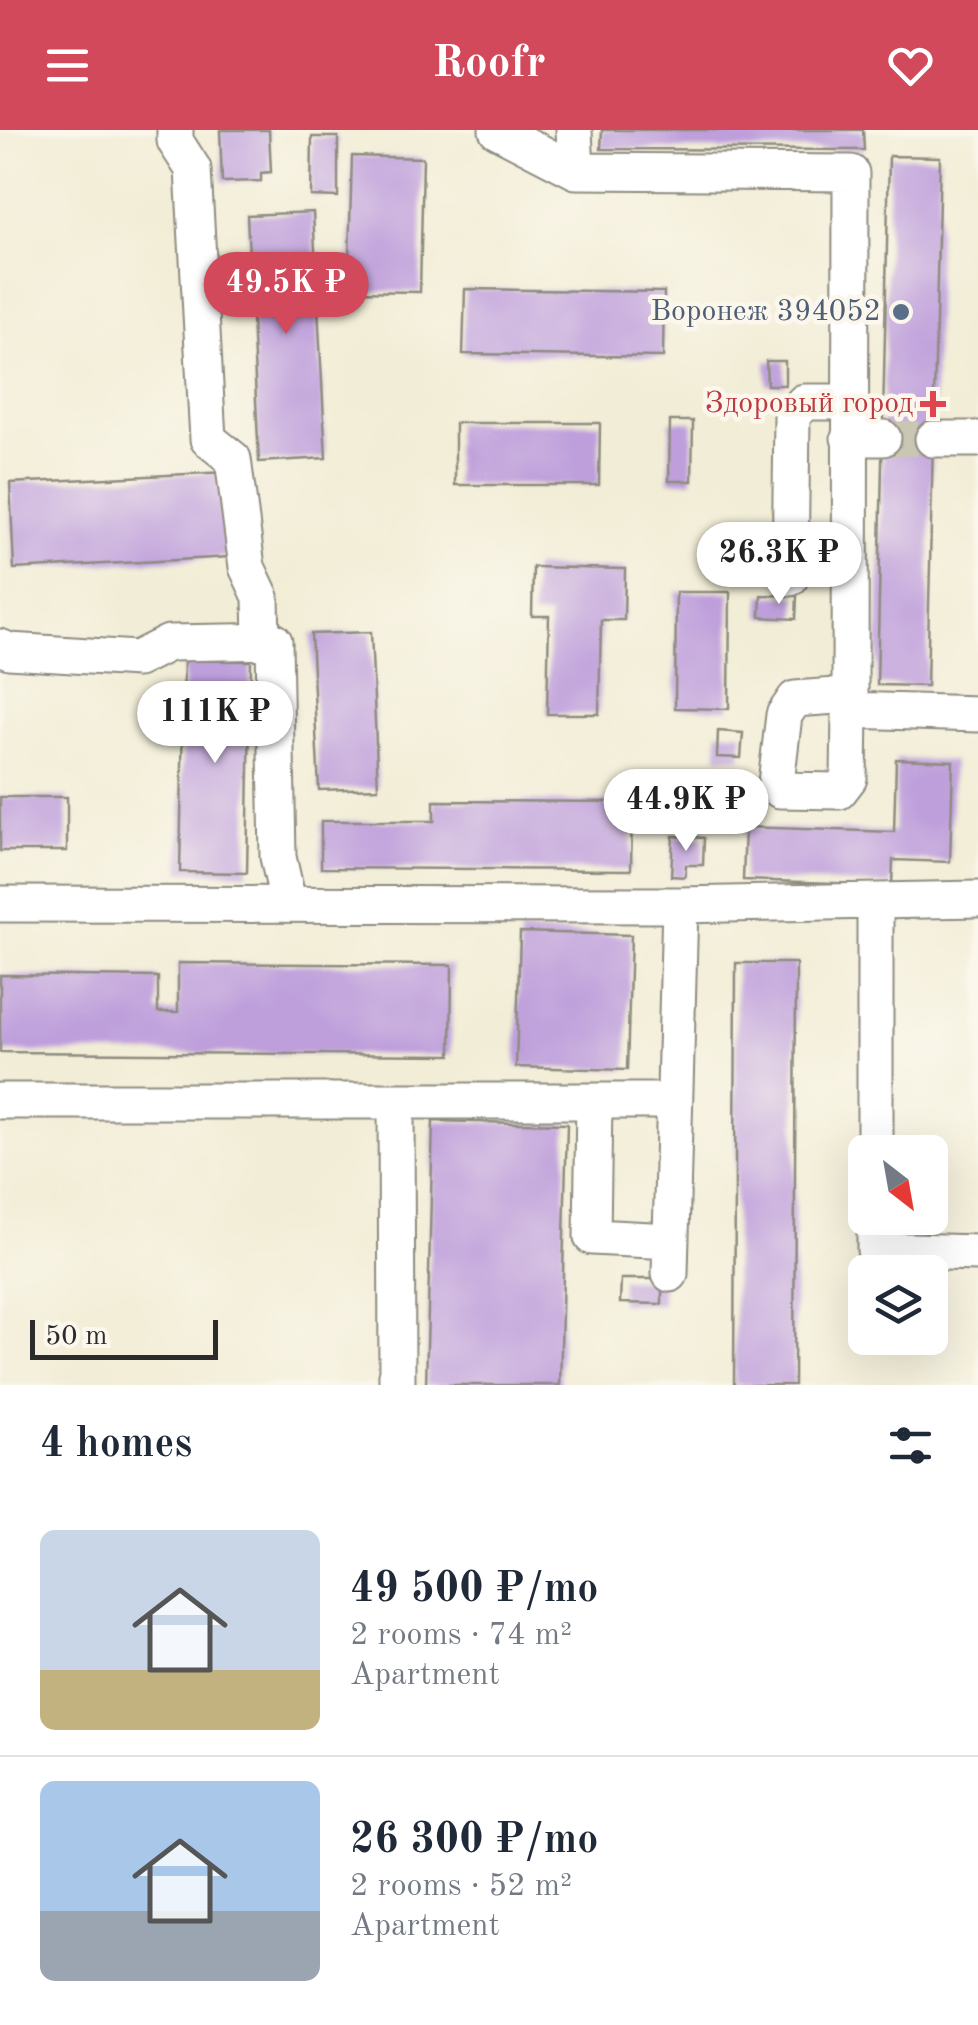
<!DOCTYPE html>
<meta charset="utf-8">
<style>
body{margin:0;font-family:"Old Standard TT",serif;background:#f6f6f7;color:#1f2937;height:100vh;display:flex;flex-direction:column;font-size:38px;white-space:nowrap}
*{box-sizing:border-box;margin:0}
p{font-size:32px;color:#747a83}
.icon{flex:none;width:55px;height:55px;fill:none;stroke:currentColor;stroke-width:2;stroke-linecap:round;stroke-linejoin:round}
.map{position:relative;height:1255px;overflow:hidden}
.drawer{display:flex;flex-direction:column;background:#fff;flex:1}
.drawer>*{flex:none}
.needle{width:65px;rotate:149deg}
.controls{position:absolute;left:848px;top:1005px;display:grid;gap:20px}
.controls a{display:grid;place-items:center;width:100px;height:100px;border-radius:15px;background:#fff;box-shadow:0 10px 40px #0002;font-size:50px}
.scale{position:absolute;left:30px;bottom:25px;width:188px;box-sizing:border-box;padding-left:10px;border:5px solid #2b2b2b;border-top:0;font-size:28px;line-height:35px;white-space:nowrap;color:#2b2b2b;-webkit-text-stroke:8px #fbf7ec;paint-order:stroke}
.price{position:absolute;translate:-50% -85px;padding:0 22px;border-radius:35px;background:#fff;color:#222;font-size:32px;line-height:65px;filter:drop-shadow(0 2px 5px #0008)}
.price::after{content:'';position:absolute;left:50%;top:60px;width:30px;height:22px;margin-left:-15px;background:inherit;clip-path:polygon(0 0,100% 0,50% 100%)}
.price.on{background:#d1495b;color:#fff}
ul{padding:0;list-style:none}
li{display:flex;align-items:center;gap:30px;height:250px;padding:0 40px}
li+li{border-top:2px solid #e0e1e3}
li span{display:grid;place-items:center;flex:none;width:280px;height:200px;border-radius:15px;color:#555}
li>.icon{margin-inline-start:auto}
span .icon{width:120px;height:120px;fill:#fffc;stroke-width:1}
li b{font-size:42px}
h2{display:flex;justify-content:space-between;align-items:center;height:120px;padding:0 40px;font-size:42px}
header{display:flex;justify-content:space-between;align-items:center;height:130px;padding:0 40px;background:#d1495b;color:#fff;font-size:45px;font-weight:700}
.map>svg:first-child{display:block}
.building{fill:#be9fdb}
.lines{fill:none;stroke-linecap:round;stroke-linejoin:round}
.minor-tunnel{stroke:#cac6b4;stroke-width:35;stroke-dasharray:35 18;stroke-linecap:butt}
.minor-casing{stroke:#8e8c80;stroke-width:39}
.minor{stroke:#fff;stroke-width:35}
.service-dot{fill:#5c6f8a;stroke:#fbf7ec;stroke-width:4}
.health-dot{fill:#e0444e;stroke:#fbf7ec;stroke-width:4}
.labels{text-anchor:middle;dominant-baseline:central;stroke-width:9;stroke-linejoin:round;paint-order:stroke}
.service-label{font-size:30px;fill:#4e5e75;stroke:#fbf7ec;text-anchor:end}
.health-label{font-size:30px;fill:#be3a42;stroke:#fbf7ec;text-anchor:end}
</style>
<header><svg class="icon" aria-label="menu" viewBox="0 0 24 24"><path d="M4 6h16M4 12h16M4 18h16"/></svg>Roofr<svg class="icon" aria-label="heart" viewBox="0 0 24 24"><path d="M12 20l-8-8c-3-5 5-10 8-4 3-6 11-1 8 4z"/></svg></header>
<div class="map">
<svg width="978" height="1255" viewBox="0 0 978 1255">
<rect width="100%" height="100%" fill="#fbf7ec"/>
<filter id="ink" filterUnits="userSpaceOnUse"><feTurbulence type="fractalNoise" baseFrequency=".01" numOctaves="2"/><feDisplacementMap in="SourceGraphic" scale="20" xChannelSelector="R" yChannelSelector="G"/><feConvolveMatrix kernelMatrix="1 2 1 2 8 2 1 2 1" color-interpolation-filters="sRGB"/></filter>
<filter id="wash" filterUnits="userSpaceOnUse"><feTurbulence type="fractalNoise" baseFrequency=".0048" numOctaves="4" result="noise"/><feDisplacementMap in="SourceGraphic" scale="40" xChannelSelector="R" yChannelSelector="G"/><feGaussianBlur stdDeviation="2.25" result="paint"/><feColorMatrix in="noise" values="0 0 0 0 0 0 0 0 0 0 0 0 0 0 0 0 0 1.4 0 .05"/><feComposite in="paint" operator="in"/></filter>
<g filter="url(#wash)">
<rect width="100%" height="100%" fill="#f2edd6"/>
<g id="blocks">
<path class="building" d="M220 0H269L271 42 261 43V51L222 52Z
M602 0H863L864 20 601 19Z
M312 7H338V67L311 66Z
M352 26 423 28 420 162 348 161Z
M889 26 940 27 927 556 877 555Z
M313 82 326 328 259 332 247 85Z
M465 159 664 162 663 227 463 224Z
M766 231H785V255H767Z
M670 291H693L692 351H669Z
M455 293H600L599 355H455Z
M226 342 230 427 14 439 10 353Z
M533 437 625 439 624 490H601L599 584H547L549 486H532Z
M676 462H730L729 579 675 578Z
M761 465 797 466 796 489 760 487Z
M371 502 378 658 319 660 311 504Z
M184 530 251 531 247 743 180 742Z
M718 601 743 603 741 628 717 627Z
M896 629 953 631 950 732 893 730 892 755 743 750 745 697 894 702Z
M0 667H67V721H0Z
M434 671 632 672 631 740 321 738V691H434Z
M673 706 704 708 703 735H686L685 747 671 746Z
M520 802 631 805 627 940 516 937Z
M178 833 452 835 451 925 0 922V845L158 847V882H178Z
M736 833H796L794 1255H734Z
M433 991 567 994 560 1255H426Z
M621 1149H662V1174L620 1173Z"/>
</g>
</g>
<g filter="url(#ink)">
<use href="#blocks" fill-opacity="0" stroke="#8e8c80" stroke-width="2.5"/>
<g class="lines">
<path class="minor-tunnel" d="M883 308 933 309"/>
<g class="minor-casing">
<path id="minor" d="M175 0V11L193 39 208 309 233 329 247 437 261 467 262 511
M497 0 576 41 851 43 850 580 978 584
M574 0 576 41
M849 308H883
M933 309H978
M790 448 792 286 804 272H849
M0 517 9 521 137 529 169 513 274 511 278 727 285 758 284 774
M850 580 849 648 839 661 780 660 776 653 784 585 795 569 850 565
M0 774 680 775 978 769
M875 790V1022
M0 971H674
M396 971 397 1255
M594 971 592 1107 671 1111
M875 1088V1120L978 1123
M670 1144 680 775"/>
</g>
<use href="#minor" class="minor"/>
</g>
</g>
<circle class="service-dot" cx="901" cy="182" r="10"/>
<path class="health-dot" d="M928 259h10v10h10v10h-10v10h-10v-10h-10v-10h10z"/>
<g class="labels">
<g class="service-label">
<text x="881" y="182">Воронеж 394052</text>
</g>
<g class="health-label">
<text x="913" y="274">Здоровый город</text>
</g>
</g>
</svg>
<div class="controls">
<a><svg class="needle" viewBox="-14 -14 28 28"><path d="M0-13l5 13h-10z" fill="#e53935"/><path d="M0 13l5-13h-10z" fill="#747a83"/></svg></a>
<a><svg class="icon" aria-label="layers" viewBox="0 0 24 24"><path d="M12 4l9 5-9 5-9-5zM3 14l9 5 9-5"/></svg></a>
</div>
<div class="scale">50 m</div>
<b class="price on" style="left:286px;top:207px">49.5K ₽</b>
<b class="price" style="left:779px;top:477px">26.3K ₽</b>
<b class="price" style="left:215px;top:636px">111K ₽</b>
<b class="price" style="left:686px;top:724px">44.9K ₽</b>
</div>
<section class="drawer">
<h2>4 homes<svg class="icon" aria-label="filters" viewBox="0 0 24 24"><path d="M4 7h16M4 17h16"/><circle cx="9" cy="7" r="2"/><circle cx="15" cy="17" r="2"/></svg></h2>
<ul>
<li><span style="background:linear-gradient(#c9d6e8 70%,#c2b280 0)"><svg class="icon" aria-label="home" viewBox="0 0 24 24"><path d="M3 11l9-7 9 7M6 9v11h12V9"/></svg></span><div><b>49 500 ₽/mo</b><p>2 rooms · 74 m²</p><p>Apartment</p></div></li>
<li><span style="background:linear-gradient(#a9c7e8 65%,#9aa5b1 0)"><svg class="icon" aria-label="home" viewBox="0 0 24 24"><path d="M3 11l9-7 9 7M6 9v11h12V9"/></svg></span><div><b>26 300 ₽/mo</b><p>2 rooms · 52 m²</p><p>Apartment</p></div></li>
</ul>
</section>
